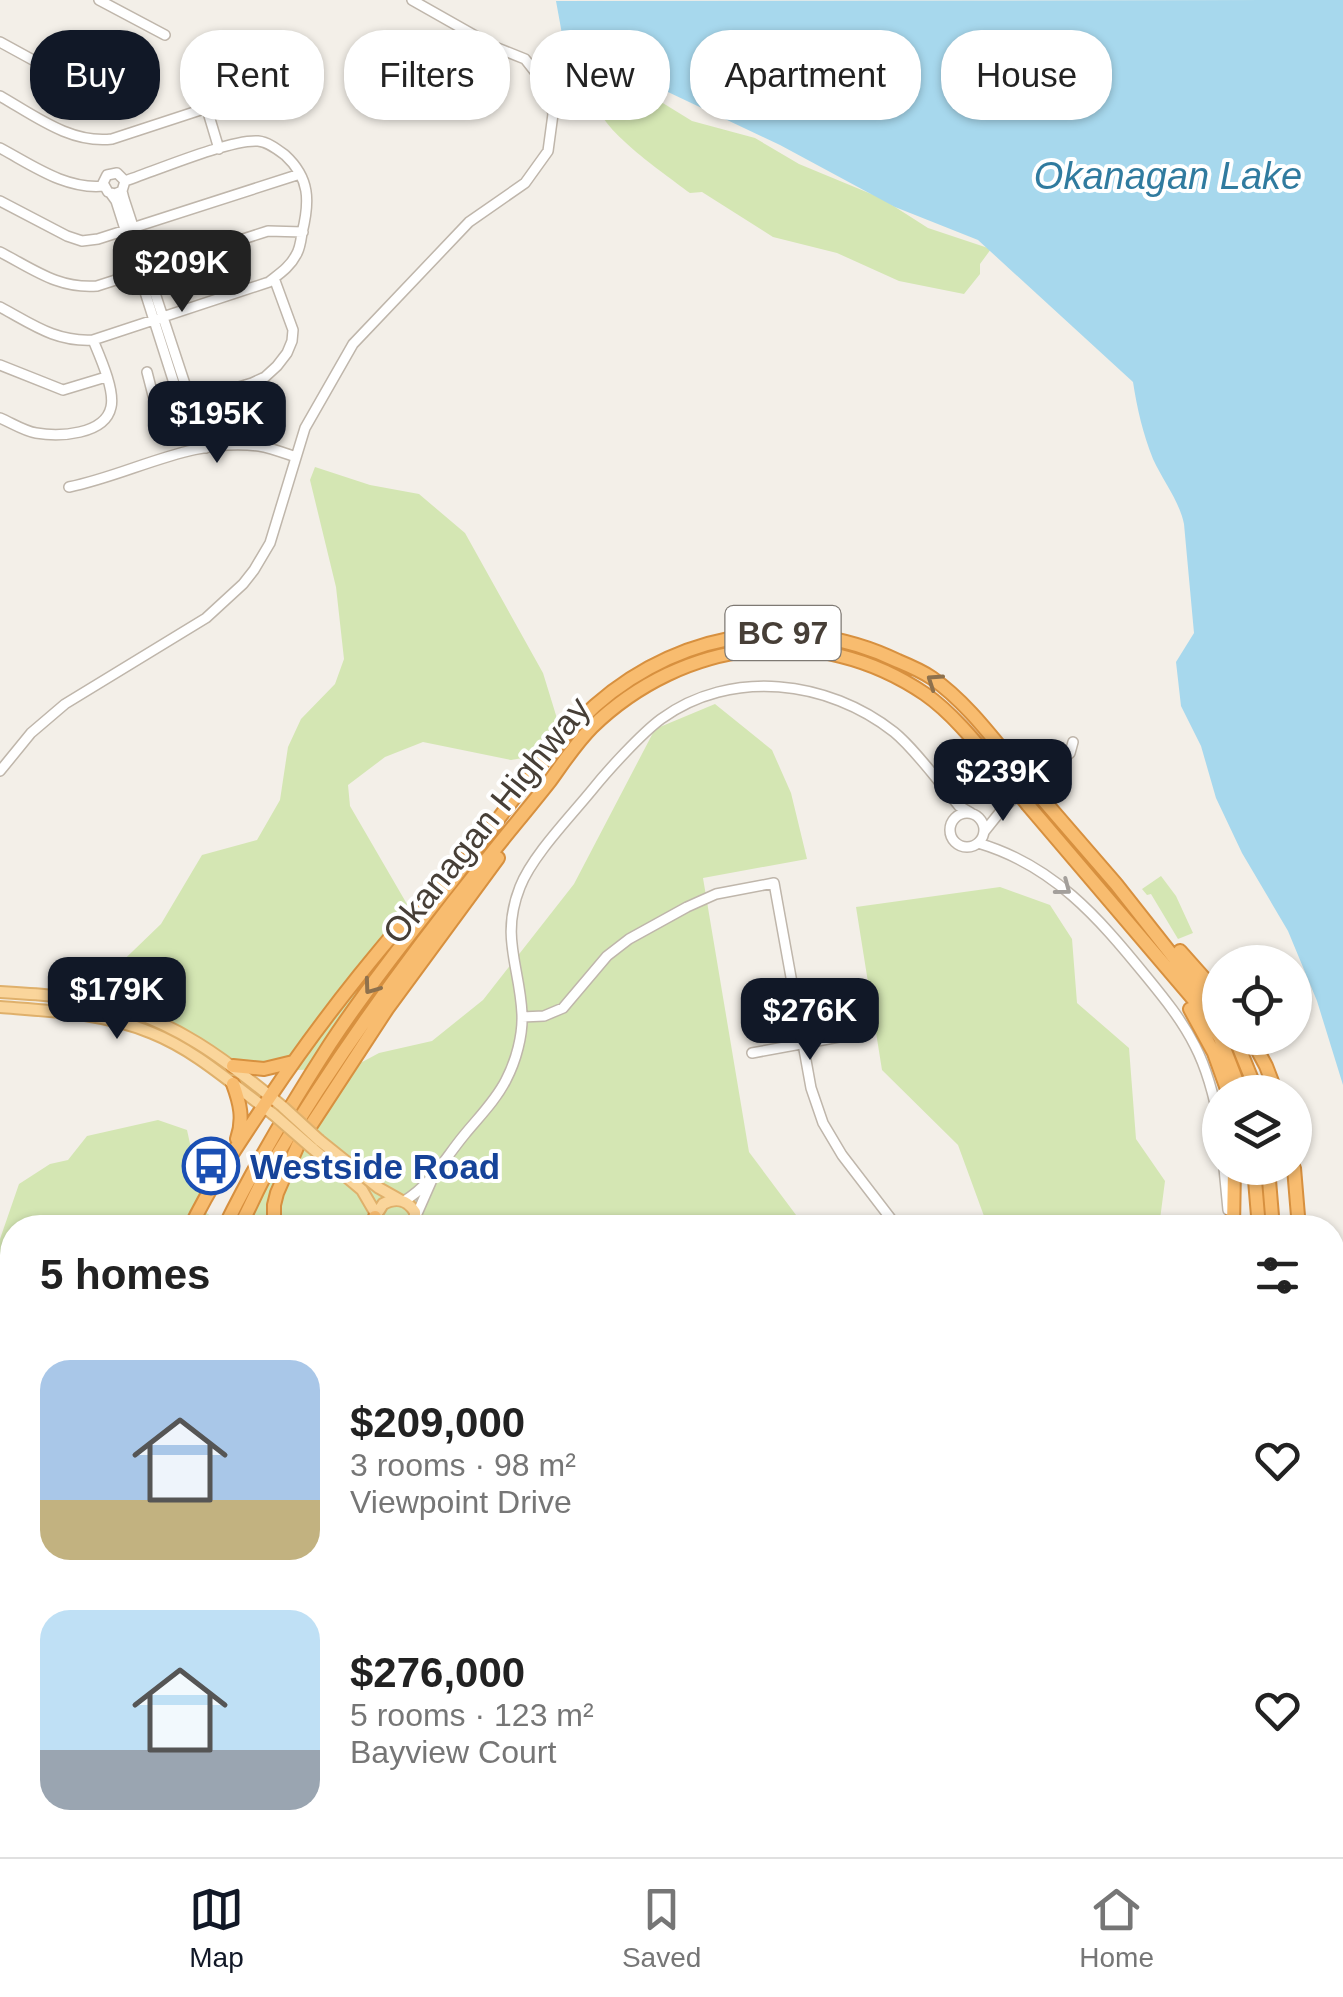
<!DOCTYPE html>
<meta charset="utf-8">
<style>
body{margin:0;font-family:Helvetica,sans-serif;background:#f6f6f6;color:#222;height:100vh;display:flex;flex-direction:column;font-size:38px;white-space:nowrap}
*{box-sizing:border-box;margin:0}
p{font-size:32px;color:#767676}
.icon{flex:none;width:55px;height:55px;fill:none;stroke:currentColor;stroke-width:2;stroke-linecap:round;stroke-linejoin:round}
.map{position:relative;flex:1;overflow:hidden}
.side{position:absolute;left:0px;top:1215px;width:1345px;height:642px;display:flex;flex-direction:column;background:#fff;border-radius:40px 40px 0 0;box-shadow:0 2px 8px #0004}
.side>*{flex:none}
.banner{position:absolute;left:30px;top:30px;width:1285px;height:90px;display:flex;gap:20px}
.buttons{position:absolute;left:1202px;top:945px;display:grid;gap:20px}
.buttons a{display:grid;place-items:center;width:110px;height:110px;border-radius:50%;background:#fff;box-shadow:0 2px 8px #0004;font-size:50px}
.price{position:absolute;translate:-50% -85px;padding:0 22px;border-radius:20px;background:#111827;color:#fff;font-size:32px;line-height:65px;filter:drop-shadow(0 2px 5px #0008)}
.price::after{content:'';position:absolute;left:50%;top:60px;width:30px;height:22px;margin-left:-15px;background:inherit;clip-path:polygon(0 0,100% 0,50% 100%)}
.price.on{background:#222;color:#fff}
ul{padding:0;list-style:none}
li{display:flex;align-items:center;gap:30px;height:250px;padding:0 40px}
li span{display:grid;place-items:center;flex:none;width:280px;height:200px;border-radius:30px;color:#555}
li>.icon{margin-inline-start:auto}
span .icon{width:120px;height:120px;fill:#fffc;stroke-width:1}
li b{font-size:42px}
h2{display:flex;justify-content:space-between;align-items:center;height:120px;padding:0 40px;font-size:42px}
.tag{padding:0 35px;border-radius:40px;background:#fff;box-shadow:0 2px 8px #0004;font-size:35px;line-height:90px}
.tag.on{background:#111827;color:#fff}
.tabs{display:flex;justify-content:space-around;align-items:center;height:140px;border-top:2px solid #e0e0e0;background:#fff;font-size:28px;color:#767676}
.tabs a{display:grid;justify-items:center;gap:5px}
.tabs .on{color:#111827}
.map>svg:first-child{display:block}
.green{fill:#d4e6b3}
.water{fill:#a7d8ed}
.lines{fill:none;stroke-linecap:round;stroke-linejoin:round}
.minor-casing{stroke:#bfb6ab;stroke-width:12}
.major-casing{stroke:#dfb06b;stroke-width:14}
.highway-casing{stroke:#d7903f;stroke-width:16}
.minor{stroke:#fff;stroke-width:9}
.major{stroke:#fad59b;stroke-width:10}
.highway{stroke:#f8bc6f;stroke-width:12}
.major-bridge-casing{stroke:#dfb06b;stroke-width:14;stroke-linecap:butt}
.highway-bridge-casing{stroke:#d7903f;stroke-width:16;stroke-linecap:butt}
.major-bridge{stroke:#fad59b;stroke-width:10}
.highway-bridge{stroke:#f8bc6f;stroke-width:12}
.oneway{stroke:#8e714d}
.oneway2{stroke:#a39f9b}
.labels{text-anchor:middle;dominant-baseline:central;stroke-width:8;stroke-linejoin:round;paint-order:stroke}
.shield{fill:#fff;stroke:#7e7973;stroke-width:2.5}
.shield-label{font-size:32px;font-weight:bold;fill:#473f37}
.street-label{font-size:35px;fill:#473f37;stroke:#fff}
.transit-label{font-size:35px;font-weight:bold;fill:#164399;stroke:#fff;text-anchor:start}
.water-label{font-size:38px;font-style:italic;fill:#307b9f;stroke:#fff}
</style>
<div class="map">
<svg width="1343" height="1857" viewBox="0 0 1343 1857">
<rect width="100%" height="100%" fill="#f3efe8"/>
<path class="green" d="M653 97 692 121 755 138 799 164 881 198 928 228 991 249 980 264V274L964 294 899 281 837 253 773 237 702 192 690 193C669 177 600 130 598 105Z
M315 467 370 485 419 494 465 533 543 673 563 738 552 753 511 760 423 742 385 757 348 785 350 806 429 942 323 1069 250 1072 190 1054 106 977 161 924 202 855 257 840 280 800 288 747 301 719 335 684 344 659 336 587 310 480Z
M715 704 772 750 791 793 807 859 703 878 749 1152 805 1227 12 1228V1845H200L193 1857H0V1239L19 1184 50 1164 68 1160 87 1136 158 1120 187 1130 205 1212 214 1218 226 1215 338 1075 379 1053 432 1041 483 1000 574 884 655 729Z
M1161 876 1176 896 1193 933 1178 939 1151 894 1147 895 1142 889Z
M1000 887 1050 905 1072 939 1077 1003 1129 1048 1136 1139 1165 1181 1159 1227H988L958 1145 882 1070 856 907Z
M571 1845H903L882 1857H564Z"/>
<path class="water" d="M1343 0V1085L1317 1001 1288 931 1242 853 1216 798 1201 746 1181 706 1176 662 1194 633 1184 524C1179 500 1163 481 1153 459 1143 434 1137 408 1133 382L978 240 895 207 780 145 573 47 562 34 556 1Z
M1343 1617V1857H1181L1196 1845H1332V1622Z"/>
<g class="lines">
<g class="minor-casing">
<path id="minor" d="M99 0 165 35
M0 42 64 77
M0 96C35 116 71 144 112 139L228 101 232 92
M207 109 219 149
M0 148C32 165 66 190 104 186
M122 191 115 194 108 192 103 183 107 175 117 173 125 181 122 191 124 199 206 448
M111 194 116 201 195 449
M0 201 67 236 82 241 98 239 300 174
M0 252C33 269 58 289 97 286L268 231 303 232
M0 307C32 324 55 342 93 340L269 282C279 274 290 267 296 255 300 249 301 240 302 233 310 201 310 178 285 155 277 149 268 142 258 141 230 139 155 171 125 181
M0 365 63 390 106 377
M147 372 157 411 165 415 203 398 252 383 265 377 277 366 287 353 292 341 293 330 274 278
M0 418C12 423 24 431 36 433 59 437 105 435 111 407 115 390 100 357 93 340
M69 487C133 474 191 437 259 446 271 448 284 453 296 457
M0 771 31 733 65 704 206 618 243 584 254 570 270 543 305 428 353 344 469 222 525 183 548 151 553 114 547 87 525 59 495 47 412 0
M950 830a17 17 0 1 1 34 0a17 17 0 1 1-34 0Z
M984 832 1004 807 1070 753 1073 742
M978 843C1053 865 1098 917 1146 976 1164 998 1182 1020 1195 1046 1208 1071 1215 1100 1220 1128
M522 1017 544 1016 563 1008 607 956 629 939 687 907 716 894 774 883 811 1088 823 1123 842 1155 898 1228
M752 1053 861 1033
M1224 1168 1228 1210
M404 1201C431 1185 445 1158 465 1134 479 1117 496 1100 506 1080 516 1061 523 1035 522 1014 520 967 500 937 520 887 532 856 570 817 592 790 608 770 641 734 661 719 731 668 828 680 894 732 916 750 940 784 959 806L971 813
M416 1216 431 1182
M1343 1407 1340 1418 1343 1429
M1332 1440 1339 1433 1341 1424
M0 1566 12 1570
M360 1845 369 1857
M216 1857 220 1845
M321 1857 329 1845
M460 1857 468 1845
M916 1857 943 1845"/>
</g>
<g class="major-casing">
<path id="major" d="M0 992C34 994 68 996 101 1003 172 1018 228 1061 283 1107
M0 1007C51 1011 104 1013 152 1033 197 1051 234 1086 273 1114
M319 1140 379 1188 402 1201
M312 1148 362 1190 376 1214
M375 1217 383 1204C396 1197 407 1199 415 1212V1228"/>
</g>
<g class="highway-casing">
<path id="highway" d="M1039 795 1116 884 1220 1016
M1028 805 1195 1001 1220 1038 1241 1092
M1180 951 1220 996
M1190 1009 1214 1053 1228 1092
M1235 1038 1257 1092
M1251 1038 1266 1066 1276 1092
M233 1066 264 1069 293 1062
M233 1084C240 1103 244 1119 237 1139
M1254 1168 1259 1228
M1268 1168 1273 1228
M1294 1168 1299 1228
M190 1228C212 1182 241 1140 269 1098 327 1011 389 937 458 859
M224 1228C255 1165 292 1103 330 1044 367 988 410 934 452 881 493 827 532 770 579 721 663 635 789 608 898 661 910 666 922 671 932 678 969 704 996 743 1025 777
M239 1228C250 1208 258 1187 270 1167 333 1061 406 960 483 864 505 836 528 809 550 781 563 763 576 743 592 727 683 639 818 621 925 694 958 717 987 757 1013 787
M274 1228V1205L277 1193 298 1145 387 1009 498 858
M371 1228 375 1217
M1233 1228 1234 1168
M1332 1375 1342 1408
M1332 1474 1343 1486
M1332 1518 1343 1526
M0 1837 12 1793
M10 1857 14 1845"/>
</g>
<use href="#minor" class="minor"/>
<use href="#major" class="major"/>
<use href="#highway" class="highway"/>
<g class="major-bridge-casing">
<path id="major-bridge" d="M283 1107 319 1140
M273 1114 312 1148"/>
</g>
<g class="highway-bridge-casing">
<path id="highway-bridge" d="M1025 777 1039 795
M1013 787 1028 805
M1332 1454 1339 1463"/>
</g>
<use href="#major-bridge" class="major-bridge"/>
<use href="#highway-bridge" class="highway-bridge"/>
</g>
<defs><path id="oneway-chevron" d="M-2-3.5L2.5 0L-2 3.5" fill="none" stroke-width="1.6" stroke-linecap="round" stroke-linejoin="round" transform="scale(2.5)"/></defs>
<g class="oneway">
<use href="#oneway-chevron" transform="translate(934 681) rotate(-146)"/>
<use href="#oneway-chevron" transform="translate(371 987) rotate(126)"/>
</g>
<use class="oneway2" href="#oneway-chevron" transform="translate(1064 888) rotate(37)"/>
<defs>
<g id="bus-ring" transform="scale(2.875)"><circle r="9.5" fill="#fff" stroke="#1a4fb4" stroke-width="1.5"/><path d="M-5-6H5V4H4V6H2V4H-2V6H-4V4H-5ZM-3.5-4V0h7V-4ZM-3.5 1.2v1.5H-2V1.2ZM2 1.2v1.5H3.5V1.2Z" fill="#1a4fb4"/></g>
</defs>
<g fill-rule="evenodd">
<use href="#bus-ring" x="211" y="1166"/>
</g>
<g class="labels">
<rect class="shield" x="725.5" y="606" width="115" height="54" rx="8"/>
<g class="shield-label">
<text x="783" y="633">BC 97</text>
</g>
<g class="street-label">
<text transform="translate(486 820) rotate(-51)">Okanagan Highway</text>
</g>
<g class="transit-label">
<text x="250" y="1166">Westside Road</text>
</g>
<g class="water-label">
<text x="1168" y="176">Okanagan Lake</text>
</g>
</g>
</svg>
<div class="buttons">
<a><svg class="icon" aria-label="locate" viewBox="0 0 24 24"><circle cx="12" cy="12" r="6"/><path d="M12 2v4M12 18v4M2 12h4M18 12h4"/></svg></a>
<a><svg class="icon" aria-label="layers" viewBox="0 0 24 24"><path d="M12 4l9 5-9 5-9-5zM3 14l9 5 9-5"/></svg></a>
</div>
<b class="price on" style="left:182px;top:315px">$209K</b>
<b class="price" style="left:217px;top:466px">$195K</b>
<b class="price" style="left:1003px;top:824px">$239K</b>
<b class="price" style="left:117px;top:1042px">$179K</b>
<b class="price" style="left:810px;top:1063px">$276K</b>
<div class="banner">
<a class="tag on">Buy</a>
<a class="tag">Rent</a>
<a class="tag">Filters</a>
<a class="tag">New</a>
<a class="tag">Apartment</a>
<a class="tag">House</a>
</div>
<section class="side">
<h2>5 homes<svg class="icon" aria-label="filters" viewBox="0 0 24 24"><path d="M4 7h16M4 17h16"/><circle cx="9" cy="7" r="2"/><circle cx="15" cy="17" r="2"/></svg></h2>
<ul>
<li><span style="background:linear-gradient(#a9c7e8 70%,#c2b280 0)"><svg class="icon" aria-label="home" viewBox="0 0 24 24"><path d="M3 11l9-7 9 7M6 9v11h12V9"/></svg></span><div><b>$209,000</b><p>3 rooms · 98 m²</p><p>Viewpoint Drive</p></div><svg class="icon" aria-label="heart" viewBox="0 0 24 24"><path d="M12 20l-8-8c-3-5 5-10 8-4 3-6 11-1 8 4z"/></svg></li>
<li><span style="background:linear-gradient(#bfe0f5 70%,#9aa5b1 0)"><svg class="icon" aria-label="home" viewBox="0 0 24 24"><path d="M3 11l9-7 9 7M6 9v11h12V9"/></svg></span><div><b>$276,000</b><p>5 rooms · 123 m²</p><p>Bayview Court</p></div><svg class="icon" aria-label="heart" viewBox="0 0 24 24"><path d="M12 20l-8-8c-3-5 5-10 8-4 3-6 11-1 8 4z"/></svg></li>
</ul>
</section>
</div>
<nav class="tabs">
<a class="on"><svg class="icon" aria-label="map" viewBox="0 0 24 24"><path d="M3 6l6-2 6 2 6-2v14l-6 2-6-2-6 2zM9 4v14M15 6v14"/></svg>Map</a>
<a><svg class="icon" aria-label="saved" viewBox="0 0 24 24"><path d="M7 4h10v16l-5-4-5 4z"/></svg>Saved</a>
<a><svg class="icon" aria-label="home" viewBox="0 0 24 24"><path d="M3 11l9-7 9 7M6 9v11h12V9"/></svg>Home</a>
</nav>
